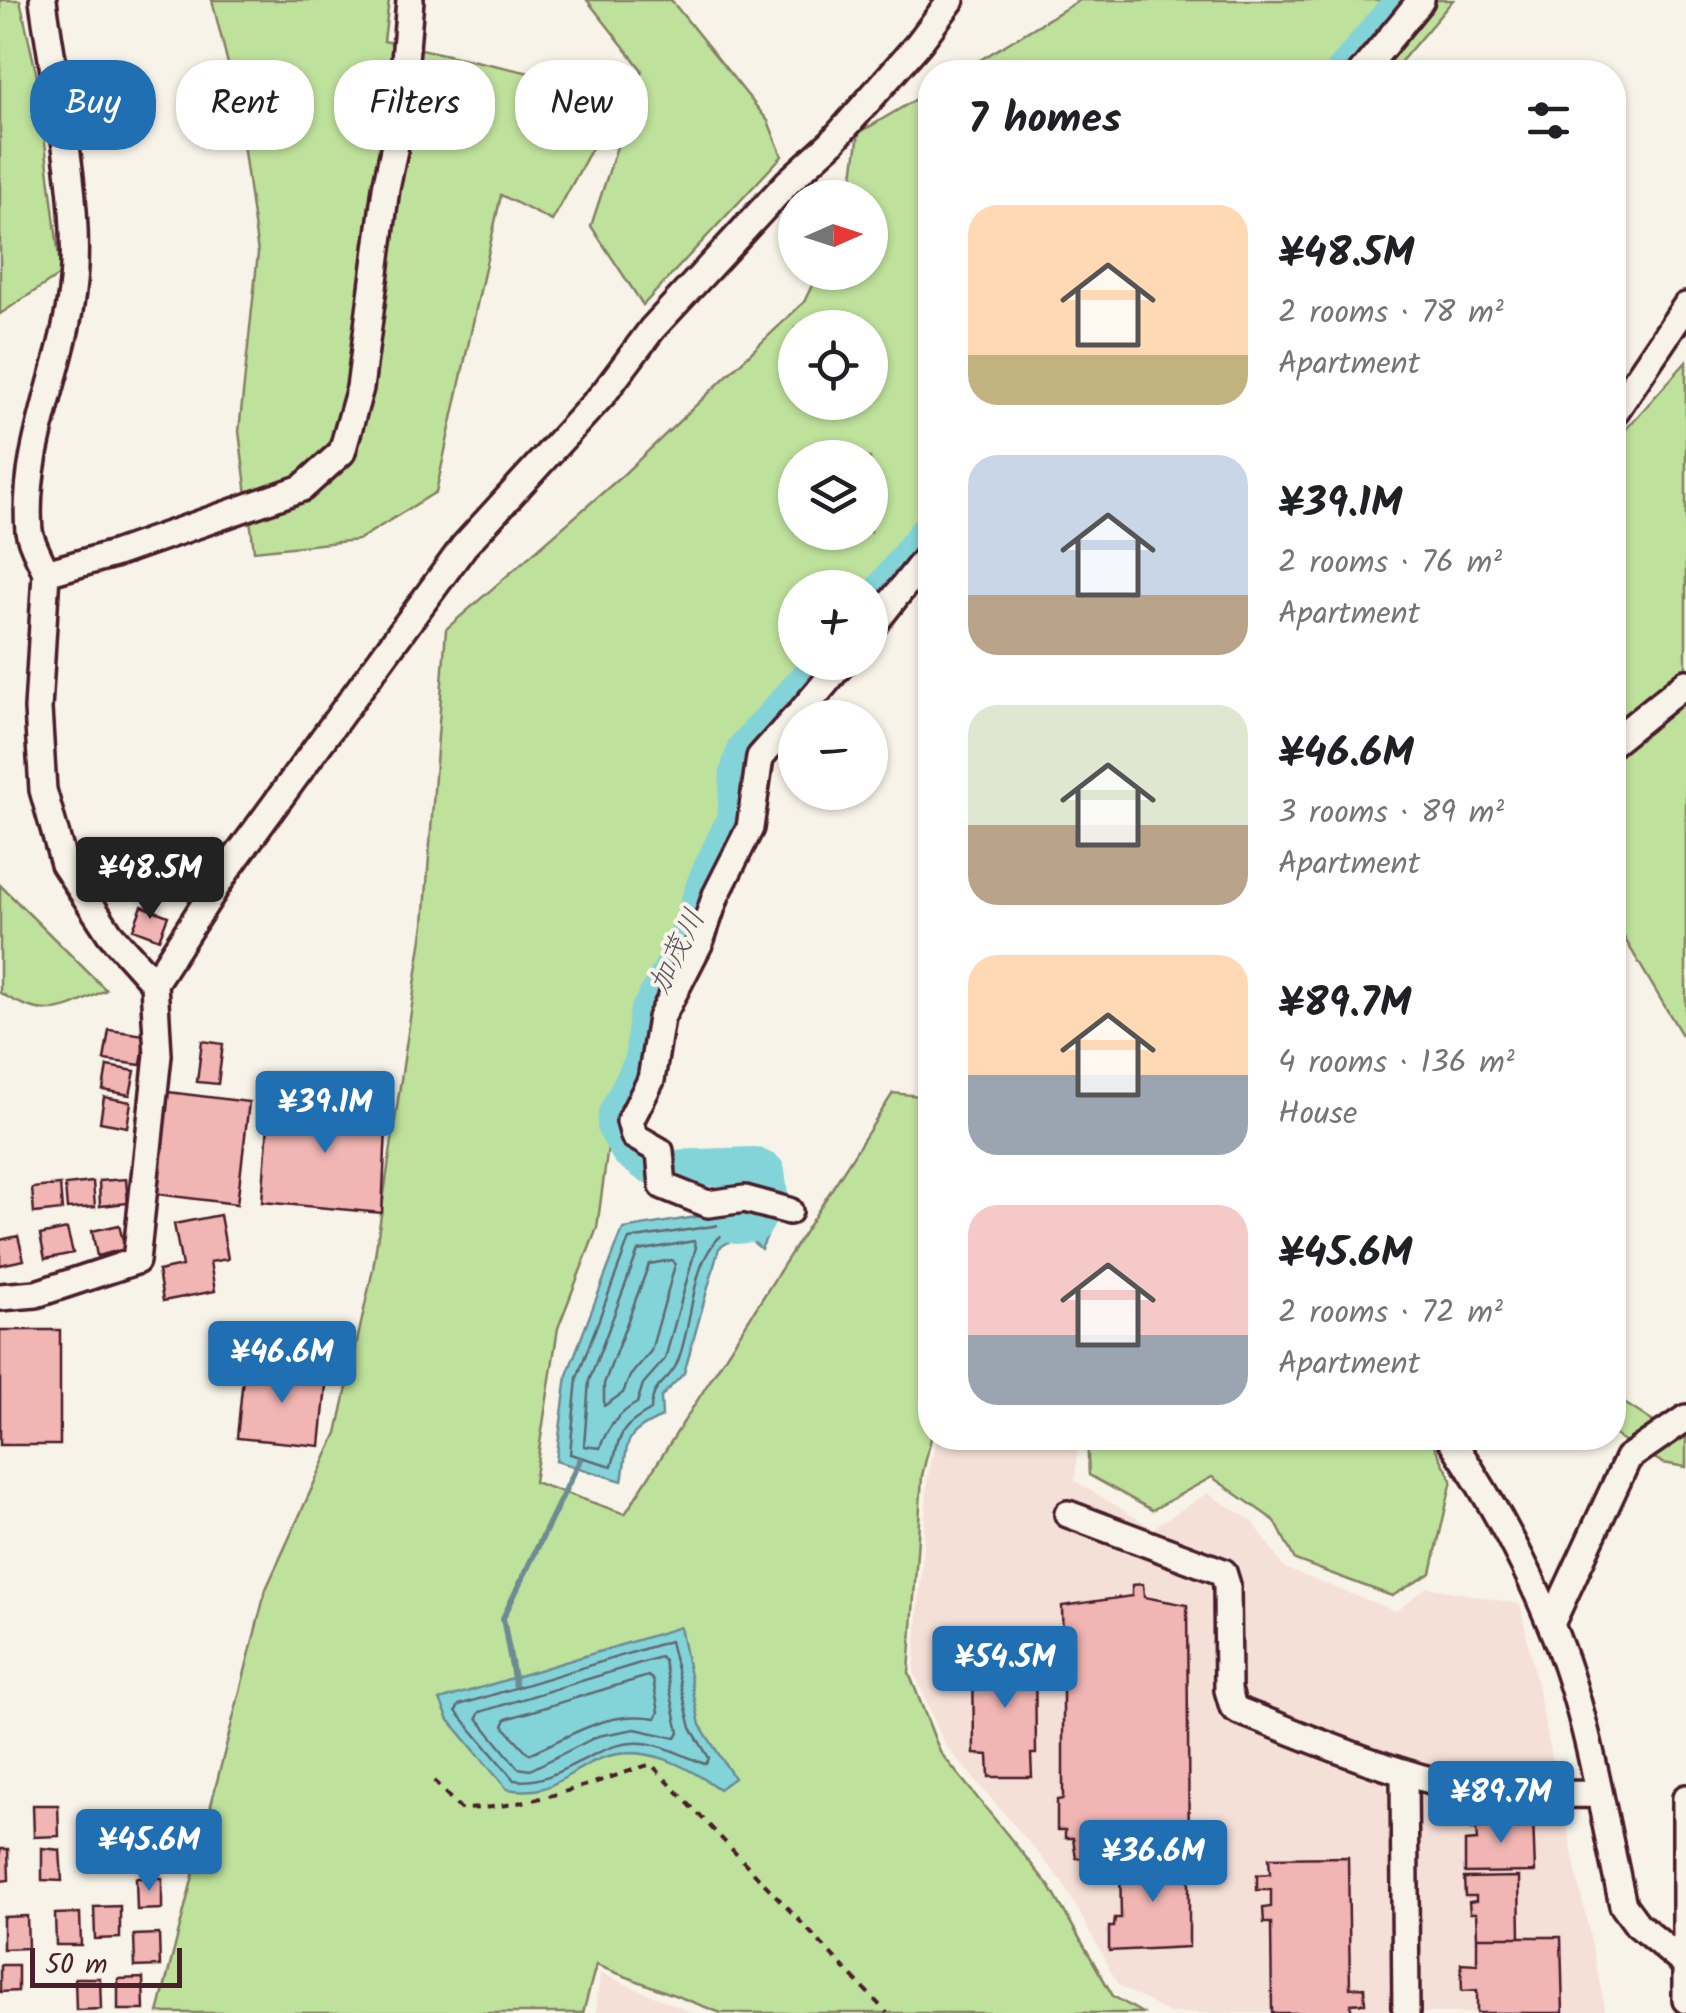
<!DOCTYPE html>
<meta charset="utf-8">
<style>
body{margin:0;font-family:Kalam,"Klee One",sans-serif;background:#f2f2f2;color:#202124;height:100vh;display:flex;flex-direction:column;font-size:38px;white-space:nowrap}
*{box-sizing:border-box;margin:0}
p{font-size:32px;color:#757577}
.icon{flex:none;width:55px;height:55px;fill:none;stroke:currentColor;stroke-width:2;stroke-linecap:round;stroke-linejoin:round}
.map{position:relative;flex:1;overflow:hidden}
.side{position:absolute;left:918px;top:60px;width:708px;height:1390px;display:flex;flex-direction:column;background:#fff;border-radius:40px;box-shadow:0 2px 8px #0004}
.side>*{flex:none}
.guide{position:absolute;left:30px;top:60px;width:738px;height:90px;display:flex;gap:20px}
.needle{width:65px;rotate:87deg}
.tools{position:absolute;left:778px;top:180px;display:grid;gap:20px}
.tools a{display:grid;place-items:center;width:110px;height:110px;border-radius:50%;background:#fff;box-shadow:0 2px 8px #0004;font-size:50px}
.scale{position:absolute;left:30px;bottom:25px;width:152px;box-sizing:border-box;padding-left:10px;border:5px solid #4a1f2b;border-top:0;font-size:28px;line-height:35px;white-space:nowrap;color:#4a1f2b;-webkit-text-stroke:8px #f7f3e8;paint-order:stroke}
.price{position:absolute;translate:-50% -85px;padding:0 22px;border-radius:10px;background:#1f6fb2;color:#fff;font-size:32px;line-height:65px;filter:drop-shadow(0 2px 5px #0008)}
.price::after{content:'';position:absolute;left:50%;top:60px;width:30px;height:22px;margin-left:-15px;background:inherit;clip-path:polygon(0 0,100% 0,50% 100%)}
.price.selected{background:#222;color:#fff}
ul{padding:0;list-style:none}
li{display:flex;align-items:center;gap:30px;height:250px;padding:0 50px}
li span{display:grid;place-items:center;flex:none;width:280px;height:200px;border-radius:30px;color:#555}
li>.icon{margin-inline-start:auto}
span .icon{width:120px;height:120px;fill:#fffc;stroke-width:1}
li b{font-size:42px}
h2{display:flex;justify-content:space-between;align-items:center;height:120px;padding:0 50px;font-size:42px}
.tag{padding:0 35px;border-radius:40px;background:#fff;box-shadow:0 2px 8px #0004;font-size:35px;line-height:90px}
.tag.selected{background:#1f6fb2;color:#fff}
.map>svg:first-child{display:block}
.built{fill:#f5e0d8}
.green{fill:#bee19b;stroke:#848063;stroke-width:2.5;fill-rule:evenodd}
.water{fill:#83d4d9;stroke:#6c8c93;stroke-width:2.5}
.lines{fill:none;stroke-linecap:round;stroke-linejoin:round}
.shore{stroke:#616771;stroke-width:2.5}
.stream{stroke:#6c8c93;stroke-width:6}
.river{stroke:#83d4d9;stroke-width:38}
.building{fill:#f1b5b3;stroke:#4a1f2b;stroke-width:2.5}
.minor-casing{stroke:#4a1f2b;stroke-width:32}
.path{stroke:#4a1f2b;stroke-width:4;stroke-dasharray:8 8;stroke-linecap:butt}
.minor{stroke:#f7f3e8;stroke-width:25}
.labels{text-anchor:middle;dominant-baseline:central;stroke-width:8;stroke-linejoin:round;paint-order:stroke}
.water-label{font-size:30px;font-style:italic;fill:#5b555f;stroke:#f7f3e8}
</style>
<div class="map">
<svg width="1686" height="2013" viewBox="0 0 1686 2013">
<rect width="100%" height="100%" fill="#f7f3e8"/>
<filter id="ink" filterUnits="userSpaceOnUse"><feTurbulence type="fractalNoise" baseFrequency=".01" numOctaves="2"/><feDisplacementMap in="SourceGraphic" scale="20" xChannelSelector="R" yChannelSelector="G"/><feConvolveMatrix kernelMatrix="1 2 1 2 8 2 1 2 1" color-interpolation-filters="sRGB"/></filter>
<g filter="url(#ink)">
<path class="built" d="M937 1438H1078L1075 1481 1153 1528 1207 1493 1253 1521 1284 1568 1396 1611 1427 1587 1520 1604 1606 2013H1169L1119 1986 1062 1881 945 1745 914 1672 928 1476Z
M600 1973 693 2013H596Z"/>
<path class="green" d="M0 0H20L37 77 61 274 0 314Z
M212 0H389L384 41 622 93 552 221 501 195 436 492 358 540 254 551 239 431 258 253 237 100Z
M587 0H671L768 121 782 156 643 305 591 226 642 70Z
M1080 0H1453L1392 72H960Z
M930 91V570L870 641V588H795V662L852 663 767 763 648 1020 612 1117 597 1228 558 1328 534 1482 625 1514 893 1093 930 1097 931 1438 922 1476 909 1673 940 1752 1050 1887 1113 1996 1142 2013H721L596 1965 583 2013H158L266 1589 337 1433 373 1269 424 924 446 629 624 474 804 302 818 273 870 272V198L850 197 859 133ZM795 328H870V402H795ZM795 458H870V532H795Z
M1686 362V1042L1613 919 1612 445Z
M0 885 106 990C60 1012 47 1020 0 993Z
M1612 1395 1655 1423 1686 1417V1467L1663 1463 1613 1434Z
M1087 1438H1430L1452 1480 1431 1573 1392 1596 1295 1560 1275 1521 1212 1477 1152 1510 1089 1475Z"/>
<path class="water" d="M744 1209 776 1216 761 1249 743 1233 719 1248 684 1373 661 1397 662 1417C620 1435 629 1443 622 1481L556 1461 567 1375 623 1229Z
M680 1627 700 1725 734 1778 719 1789C685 1765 645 1743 602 1758 562 1773 555 1797 507 1789L449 1720 440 1700Z"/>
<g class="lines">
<path class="shore" d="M726 1224 727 1231C688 1258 695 1322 677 1363 668 1384 652 1382 651 1410 617 1429 621 1435 612 1466L570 1454 577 1378 629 1239Z
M694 1241 696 1247 665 1359 643 1384 637 1403C620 1412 606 1429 600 1448L584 1446 589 1381 638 1251Z
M672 1260 675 1265 651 1351 630 1376 623 1393 604 1406V1384L649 1264Z
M670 1641 691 1728 709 1758 706 1764C684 1757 657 1740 632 1743 590 1746 555 1787 514 1780L456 1711 459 1705Z
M660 1657 664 1661 679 1733 676 1738 635 1729 598 1736 530 1770 518 1768 477 1718 480 1712Z
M648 1676 653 1680 659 1712 656 1718C606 1710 573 1735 529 1754L503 1726 506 1719Z"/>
<path class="stream" d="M515 1684 503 1618 580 1460"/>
<path class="river" d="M1345 72 1404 0
M870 608 930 530
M737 1225 754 1223 769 1195 766 1172 754 1166 669 1169 648 1164 629 1150 616 1127 617 1114 643 1063 648 1014 684 948 707 880 736 818 739 772 746 749 824 662"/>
</g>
<path class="building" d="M142 906 168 916 159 939 133 929Z
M109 1030 145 1035 141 1065 104 1060Z
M202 1041 223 1044 218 1084 197 1082Z
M107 1066 135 1071 130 1095 103 1090Z
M168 1092 249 1102 237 1204 156 1194Z
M104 1097 131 1102 127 1127 100 1122Z
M270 1099 387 1108 382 1213 262 1202Z
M126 1179 128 1203 100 1206 99 1181Z
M93 1182 95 1207 67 1209 65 1185Z
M60 1185 62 1210 34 1213 32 1188Z
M220 1215 228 1259 210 1262 215 1291 163 1301 158 1271 182 1266 174 1224Z
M119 1225 125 1249 97 1256 92 1231Z
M67 1229 73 1253 45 1259 40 1235Z
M18 1236 24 1260 0 1265V1240Z
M0 1330H60V1445H0Z
M244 1367 327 1375 320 1446 237 1438Z
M1143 1584 1144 1597 1187 1605 1189 1858H1076L1073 1838H1065V1830H1057V1800L1063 1799V1689H1057L1056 1653H1063L1062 1606 1132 1596V1585Z
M973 1652H1035L1036 1754H1031L1032 1777H989L988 1755 974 1754Z
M33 1805H58L59 1836 34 1837Z
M1533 1817 1535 1872 1465 1873V1842L1477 1841 1476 1829H1470L1469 1818Z
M42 1848 60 1850 62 1881 42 1880Z
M0 1849H8L9 1880 0 1881Z
M1348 1857 1350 1988 1364 1987 1365 2003 1351 2004V2013H1272L1271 1923H1264L1263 1908 1271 1907V1890H1257V1875L1270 1874 1269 1858Z
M1120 1858H1189V1947L1109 1951V1927H1114L1115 1918H1121Z
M1519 1877 1520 1937H1477L1476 1913H1470L1469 1902 1476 1901V1896H1465L1464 1878Z
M136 1878H162V1909L137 1910Z
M120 1906V1938L95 1939 94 1907Z
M80 1913 81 1945H56L55 1914Z
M27 1916 28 1948 3 1949V1917Z
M159 1934 160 1966 135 1967 134 1935Z
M1477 1937H1561L1563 2013H1477V1990L1462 1991 1461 1963 1477 1964Z
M0 1965H18V1991L0 1992Z
M75 1978H100L101 2009 76 2010Z
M143 1978 144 2010H118V1979Z"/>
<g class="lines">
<g class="minor-casing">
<path id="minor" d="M43 0C54 84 78 183 74 267 71 355 21 441 29 531 31 544 41 560 46 573
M1362 72 1421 0
M1612 416 1686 306
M870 629 930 553
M796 718 843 662
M1612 743 1686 683
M154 983 227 870 464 546 604 393 652 329 788 182 832 142 919 43 951 0
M789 1211 745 1199 708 1204 663 1186 660 1151 634 1136 630 1121 651 1080 661 1018 700 942 716 895 750 828 760 757 795 718
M0 1297 36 1294 136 1261 158 1055 154 983 110 934 64 864 43 790 38 709 46 573 114 554 302 488 342 452 360 388 386 188 400 121 410 0
M1450 1438C1488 1495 1525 1561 1551 1625 1588 1713 1602 1812 1623 1905L1637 1924 1686 1965
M1068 1514 1223 1572 1227 1585 1228 1690 1233 1707 1239 1711C1311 1738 1383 1771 1459 1787 1504 1797 1552 1794 1598 1794
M1551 1624 1628 1458 1686 1418
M1404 1773 1406 2013
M1686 1798V2000"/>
</g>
<path class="path" d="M434 1781 460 1809C527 1808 587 1785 651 1764L887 2013"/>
<use href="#minor" class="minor"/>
</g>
</g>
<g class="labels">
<g class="water-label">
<text transform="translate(678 952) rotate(-64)">加茂川</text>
</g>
</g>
</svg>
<div class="tools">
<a><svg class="needle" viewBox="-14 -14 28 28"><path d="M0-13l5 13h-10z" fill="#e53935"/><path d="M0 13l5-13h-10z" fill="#757577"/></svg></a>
<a><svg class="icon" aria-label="locate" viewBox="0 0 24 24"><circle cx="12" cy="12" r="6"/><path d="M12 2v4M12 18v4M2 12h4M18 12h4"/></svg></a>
<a><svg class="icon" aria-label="layers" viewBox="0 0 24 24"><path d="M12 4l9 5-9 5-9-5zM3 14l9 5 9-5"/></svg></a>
<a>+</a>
<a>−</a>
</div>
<div class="scale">50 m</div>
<b class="price selected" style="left:150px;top:922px">¥48.5M</b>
<b class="price" style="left:325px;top:1156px">¥39.1M</b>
<b class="price" style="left:282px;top:1406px">¥46.6M</b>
<b class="price" style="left:1005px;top:1711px">¥54.5M</b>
<b class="price" style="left:1501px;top:1846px">¥89.7M</b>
<b class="price" style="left:149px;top:1894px">¥45.6M</b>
<b class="price" style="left:1153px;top:1905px">¥36.6M</b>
<div class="guide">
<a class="tag selected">Buy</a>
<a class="tag">Rent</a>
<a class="tag">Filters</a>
<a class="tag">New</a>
</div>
<section class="side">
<h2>7 homes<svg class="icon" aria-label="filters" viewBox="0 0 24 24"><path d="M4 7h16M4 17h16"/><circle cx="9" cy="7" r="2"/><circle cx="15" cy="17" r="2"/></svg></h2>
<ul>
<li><span style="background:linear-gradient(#ffd9b3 75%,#c2b280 0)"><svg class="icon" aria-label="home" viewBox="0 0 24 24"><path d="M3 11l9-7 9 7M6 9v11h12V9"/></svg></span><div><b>¥48.5M</b><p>2 rooms · 78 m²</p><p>Apartment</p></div></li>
<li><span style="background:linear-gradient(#c9d6e8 70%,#b9a48a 0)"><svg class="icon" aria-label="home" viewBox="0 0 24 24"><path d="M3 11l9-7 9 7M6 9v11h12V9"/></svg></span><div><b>¥39.1M</b><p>2 rooms · 76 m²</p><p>Apartment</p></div></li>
<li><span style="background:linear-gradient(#dfe7d0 60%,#b9a48a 0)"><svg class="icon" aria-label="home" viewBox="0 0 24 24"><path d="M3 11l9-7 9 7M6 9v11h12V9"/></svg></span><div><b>¥46.6M</b><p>3 rooms · 89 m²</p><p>Apartment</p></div></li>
<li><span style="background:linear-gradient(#ffd9b3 60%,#9aa5b1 0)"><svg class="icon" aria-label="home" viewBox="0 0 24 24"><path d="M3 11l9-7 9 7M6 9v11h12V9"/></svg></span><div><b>¥89.7M</b><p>4 rooms · 136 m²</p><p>House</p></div></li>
<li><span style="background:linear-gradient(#f6c9c9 65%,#9aa5b1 0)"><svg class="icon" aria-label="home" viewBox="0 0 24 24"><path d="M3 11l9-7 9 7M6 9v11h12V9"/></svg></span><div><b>¥45.6M</b><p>2 rooms · 72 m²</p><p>Apartment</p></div></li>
</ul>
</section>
</div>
